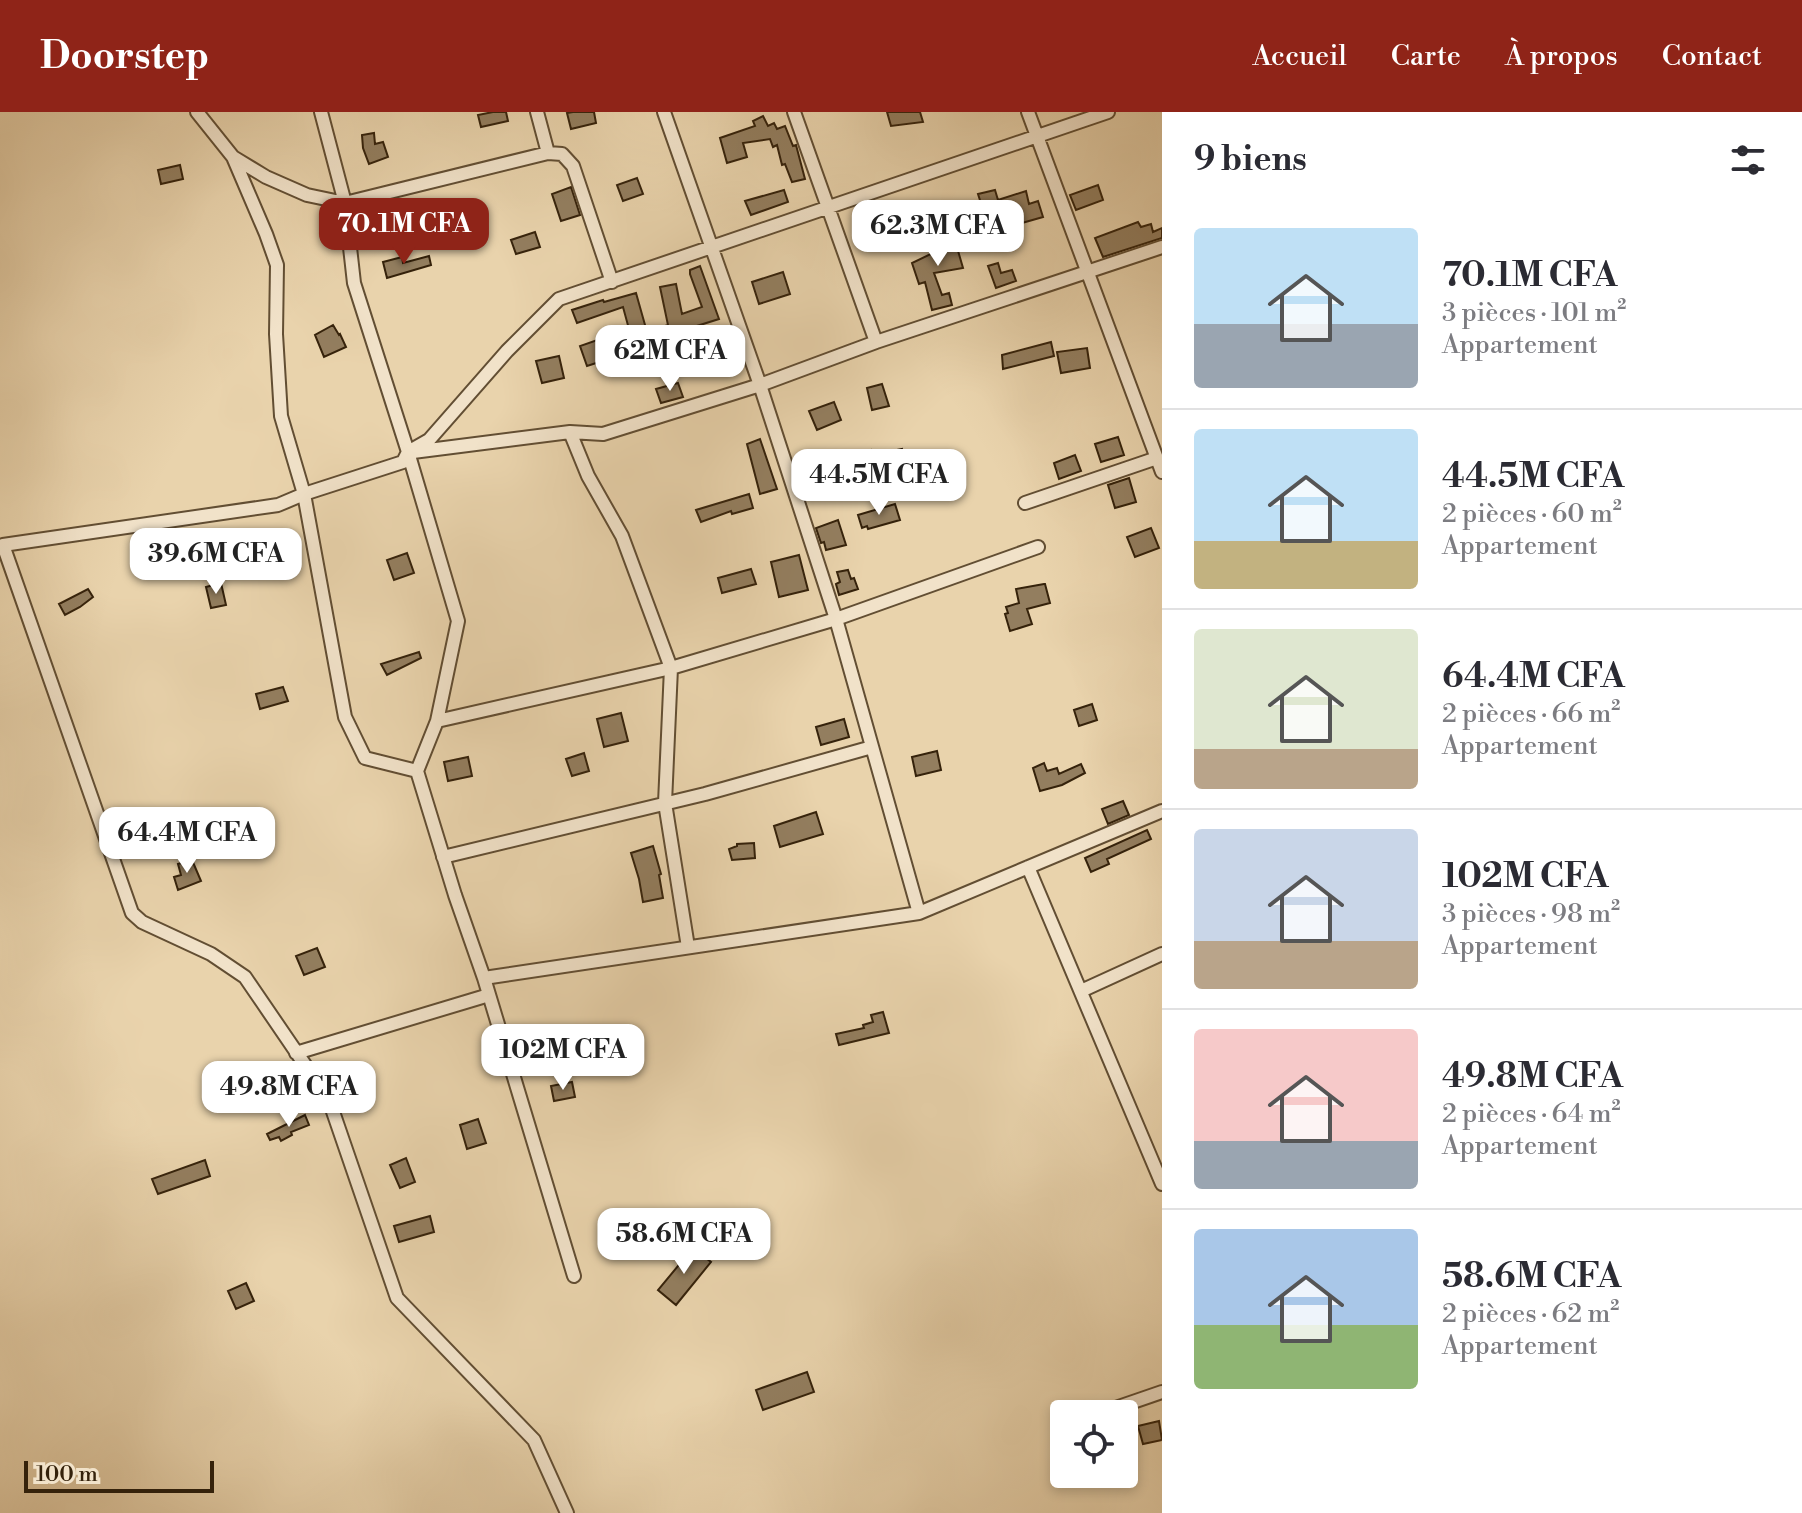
<!DOCTYPE html>
<html lang="fr">
<meta charset="utf-8">
<style>
body{margin:0;font-family:"Libre Bodoni",serif;background:#f7f7f7;color:#2b2b33;height:100vh;display:flex;flex-direction:column;font-size:30px;white-space:nowrap}
*{box-sizing:border-box;margin:0}
p{font-size:26px;color:#7c7c81}
.icon{flex:none;width:44px;height:44px;fill:none;stroke:currentColor;stroke-width:2;stroke-linecap:round;stroke-linejoin:round}
.map{position:relative;flex:1;overflow:hidden}
.side{display:flex;flex-direction:column;background:#fff;width:640px}
.side>*{flex:none}
.buttons{position:absolute;left:1050px;top:1288px;display:grid;gap:16px}
.buttons a{display:grid;place-items:center;width:88px;height:88px;border-radius:8px;background:#fff;box-shadow:0 4px 12px #0003;font-size:40px}
.scale{position:absolute;left:24px;bottom:20px;width:190px;box-sizing:border-box;padding-left:8px;border:4px solid #35220b;border-top:0;font-size:22px;line-height:28px;white-space:nowrap;color:#35220b;-webkit-text-stroke:6px #f1e2c9;paint-order:stroke}
.price{position:absolute;translate:-50% -68px;padding:0 18px;border-radius:16px;background:#fff;color:#222;font-size:26px;line-height:52px;filter:drop-shadow(0 2px 4px #0008)}
.price::after{content:'';position:absolute;left:50%;top:48px;width:24px;height:18px;margin-left:-12px;background:inherit;clip-path:polygon(0 0,100% 0,50% 100%)}
.price.on{background:#8f2418;color:#fff}
ul{padding:0;list-style:none}
li{display:flex;align-items:center;gap:24px;height:200px;padding:0 32px}
li+li{border-top:2px solid #e1e1e2}
li span{display:grid;place-items:center;flex:none;width:224px;height:160px;border-radius:8px;color:#555}
li>.icon{margin-inline-start:auto}
span .icon{width:96px;height:96px;fill:#fffc;stroke-width:1}
li b{font-size:34px}
h2{display:flex;justify-content:space-between;align-items:center;height:96px;padding:0 32px;font-size:34px}
header{display:flex;align-items:center;gap:48px;box-sizing:border-box;height:112px;padding:0 40px;background:#8f2418;color:#fff}
header strong{font-size:38px}
nav{display:flex;gap:44px;margin-inline-start:auto;font-size:28px}
main{display:flex;flex:1;min-height:0}
.map>svg:first-child{display:block}
.building{fill:#937e5f;stroke:#35220b;stroke-width:2}
.lines{fill:none;stroke-linecap:round;stroke-linejoin:round}
.street-casing{stroke:#624e33;stroke-width:16}
.street{stroke:#f1e2c9;stroke-width:12}
</style>
<header>
<strong>Doorstep</strong>
<nav><a>Accueil</a><a>Carte</a><a>À propos</a><a>Contact</a></nav>
</header>
<main>
<div class="map">
<svg width="1162" height="1401" viewBox="0 0 1162 1401">
<rect width="100%" height="100%" fill="#e9d3ac"/>
<filter id="stains"><feTurbulence type="fractalNoise" baseFrequency=".0025" numOctaves="4"/><feColorMatrix values="0 0 0 0 .2 0 0 0 0 .09 0 0 0 0 .02 0 0 0 .5 -.17"/></filter>
<radialGradient id="worn" r=".72"><stop offset=".6" stop-color="#630" stop-opacity="0"/><stop offset="1" stop-color="#630" stop-opacity=".3"/></radialGradient>
<path class="building" d="M493 0H506L508 9 481 15 478 3Z
M573 0H594L596 11 571 17 567 1Z
M887 0H920L923 10 891 14Z
M763 4 768 14 774 11 777 17 785 14 793 34 796 33 805 67 792 70 785 52 782 53 777 33 773 35 770 27 743 31 747 45 727 51 720 26 755 14 753 9Z
M374 21 375 32 383 30 388 45 369 52 363 36 362 23Z
M180 53 183 67 161 72 158 58Z
M637 66 643 82 623 89 617 73Z
M1098 73 1103 88 1076 98 1070 83Z
M571 75 580 103 561 109 552 82Z
M784 78 788 90 751 103 745 89Z
M995 78 998 88 1026 79 1029 92 1038 89 1043 105 1022 111 1017 94 995 101 1005 124 993 129 978 82Z
M1138 110 1141 115 1151 112 1153 120 1162 116V126L1103 145 1095 126Z
M952 118 963 156 934 161 942 183 949 181 952 193 932 198 925 170 919 172 912 151 937 139 932 126Z
M535 120 540 135 516 142 511 128Z
M429 144 431 153 387 166 383 150 402 145 403 151Z
M998 151 1001 161 1012 158 1016 169 996 176 988 154Z
M700 154 719 207 668 223 669 224 623 239 624 242 587 254 580 234 629 217 623 195 577 211 572 198 603 188 604 190 636 181 647 220 668 213 660 175 676 172 682 202 702 195 690 162V158Z
M783 160 790 182 759 192 752 170Z
M333 213 339 223 340 222 346 235 324 245 315 223Z
M1051 230 1054 244 1003 257 1002 243Z
M1087 236 1090 256 1061 261 1057 240Z
M559 244 564 266 542 271 536 249Z
M678 271 683 285 661 291 656 277Z
M882 272 889 294 872 298 867 276Z
M834 290 841 308 817 318 809 299Z
M1118 325 1124 343 1101 350 1095 332Z
M760 327 777 377 760 382 747 332Z
M902 337 904 350 891 353V351L856 360 852 343 871 338 872 343Z
M1075 343 1081 359 1059 367 1054 351Z
M1129 366 1136 390 1115 396 1108 373Z
M749 382 753 396 732 402 731 399 701 410 696 398Z
M895 392 900 408 868 417 867 414 862 416 858 403Z
M838 408 846 433 826 438 824 430 821 431 816 416Z
M1151 416 1159 436 1135 445 1127 425Z
M407 441 414 461 394 468 387 448Z
M799 443 808 478 779 485 771 450Z
M751 457 756 472 722 481 718 466Z
M848 458 851 467 854 466 858 477 839 483 836 472 840 470 837 460Z
M221 471 226 493 211 496 206 475Z
M1044 472H1045L1050 491 1027 497 1032 512 1010 519 1005 502 1008 501 1006 495 1019 491 1016 477Z
M88 477 93 485 80 495 65 503 59 492Z
M419 540 421 546 387 563 381 552Z
M283 575 288 589 260 597 256 582Z
M1092 592 1097 608 1079 614 1074 598Z
M621 601 628 629 604 635 597 607Z
M844 607 849 625 821 633 816 615Z
M937 639 941 658 916 664 912 645Z
M584 641 589 659 572 664 566 647Z
M468 645 472 664 448 669 444 650Z
M1044 651 1047 659 1057 656 1059 662 1081 652 1085 661 1062 673 1040 679 1033 656Z
M1123 689 1129 703 1108 712 1102 697Z
M816 700 823 722 780 735 774 714Z
M164 715 169 729 142 738 137 723Z
M1147 718 1151 727 1107 747 1109 752 1091 760 1085 746Z
M754 731 755 746 732 748 729 737 737 734V732Z
M653 734 661 762 659 763 663 786 643 790 639 767 631 741Z
M192 748 201 769 178 778 174 765 181 763 178 752Z
M317 836 325 855 304 863 296 844Z
M883 900 889 921 839 933 836 922 864 916 863 913 873 910 871 903Z
M572 970 575 985 554 989 551 974Z
M305 1003 309 1013 291 1020 292 1023 281 1029 279 1025 270 1028 267 1022Z
M478 1007 486 1031 467 1037 460 1013Z
M406 1046 415 1070 400 1076 390 1053Z
M205 1048 210 1064 158 1082 152 1067Z
M430 1104 434 1120 399 1130 394 1114Z
M693 1136 711 1150 676 1193 658 1178Z
M246 1171 254 1189 236 1197 228 1179Z
M807 1260 814 1280 763 1298 756 1278Z
M1159 1309 1162 1328 1143 1332 1138 1314Z"/>
<g class="lines">
<g class="street-casing">
<path id="street" d="M197 0 233 45 266 65 307 83 345 91 548 41 562 42 573 54 612 170
M321 0 345 91 354 171 408 340 458 509 437 609
M537 0 548 41
M664 0 760 273 836 507 919 801
M794 0 876 230
M1028 0 1162 360
M233 45 266 122 277 153 276 222 281 304 304 382 345 605 365 646 417 659 455 783 484 866 574 1164
M570 320 588 364 622 424 671 556 665 691 688 835
M413 340 570 320 603 322 760 273 876 230 1162 135
M1025 391 1157 346
M417 659 437 609 671 556 836 507 1038 435
M443 745 705 682 872 635
M1028 755 1162 1072
M484 866 919 801 1162 699
M1081 879 1162 842
M296 941 489 883
M1101 1301 1162 1280
M567 1401 534 1328 397 1186 329 988 245 865 211 842 142 810 132 801 3 433 278 393 304 382 403 350 408 340 429 328 507 239 559 187 1108 0"/>
</g>
<use href="#street" class="street"/>
</g>
<rect width="100%" height="100%" filter="url(#stains)"/>
<rect width="100%" height="100%" fill="url(#worn)"/>
</svg>
<div class="buttons">
<a><svg class="icon" aria-label="locate" viewBox="0 0 24 24"><circle cx="12" cy="12" r="6"/><path d="M12 2v4M12 18v4M2 12h4M18 12h4"/></svg></a>
</div>
<div class="scale">100 m</div>
<b class="price on" style="left:404px;top:154px">70.1M CFA</b>
<b class="price" style="left:938px;top:156px">62.3M CFA</b>
<b class="price" style="left:670px;top:281px">62M CFA</b>
<b class="price" style="left:879px;top:405px">44.5M CFA</b>
<b class="price" style="left:216px;top:484px">39.6M CFA</b>
<b class="price" style="left:187px;top:763px">64.4M CFA</b>
<b class="price" style="left:563px;top:980px">102M CFA</b>
<b class="price" style="left:289px;top:1017px">49.8M CFA</b>
<b class="price" style="left:684px;top:1164px">58.6M CFA</b>
</div>
<section class="side">
<h2>9 biens<svg class="icon" aria-label="filters" viewBox="0 0 24 24"><path d="M4 7h16M4 17h16"/><circle cx="9" cy="7" r="2"/><circle cx="15" cy="17" r="2"/></svg></h2>
<ul>
<li><span style="background:linear-gradient(#bfe0f5 60%,#9aa5b1 0)"><svg class="icon" aria-label="home" viewBox="0 0 24 24"><path d="M3 11l9-7 9 7M6 9v11h12V9"/></svg></span><div><b>70.1M CFA</b><p>3 pièces · 101 m²</p><p>Appartement</p></div></li>
<li><span style="background:linear-gradient(#bfe0f5 70%,#c2b280 0)"><svg class="icon" aria-label="home" viewBox="0 0 24 24"><path d="M3 11l9-7 9 7M6 9v11h12V9"/></svg></span><div><b>44.5M CFA</b><p>2 pièces · 60 m²</p><p>Appartement</p></div></li>
<li><span style="background:linear-gradient(#dfe7d0 75%,#b9a48a 0)"><svg class="icon" aria-label="home" viewBox="0 0 24 24"><path d="M3 11l9-7 9 7M6 9v11h12V9"/></svg></span><div><b>64.4M CFA</b><p>2 pièces · 66 m²</p><p>Appartement</p></div></li>
<li><span style="background:linear-gradient(#c9d6e8 70%,#b9a48a 0)"><svg class="icon" aria-label="home" viewBox="0 0 24 24"><path d="M3 11l9-7 9 7M6 9v11h12V9"/></svg></span><div><b>102M CFA</b><p>3 pièces · 98 m²</p><p>Appartement</p></div></li>
<li><span style="background:linear-gradient(#f6c9c9 70%,#9aa5b1 0)"><svg class="icon" aria-label="home" viewBox="0 0 24 24"><path d="M3 11l9-7 9 7M6 9v11h12V9"/></svg></span><div><b>49.8M CFA</b><p>2 pièces · 64 m²</p><p>Appartement</p></div></li>
<li><span style="background:linear-gradient(#a9c7e8 60%,#8fb573 0)"><svg class="icon" aria-label="home" viewBox="0 0 24 24"><path d="M3 11l9-7 9 7M6 9v11h12V9"/></svg></span><div><b>58.6M CFA</b><p>2 pièces · 62 m²</p><p>Appartement</p></div></li>
</ul>
</section>
</main>
